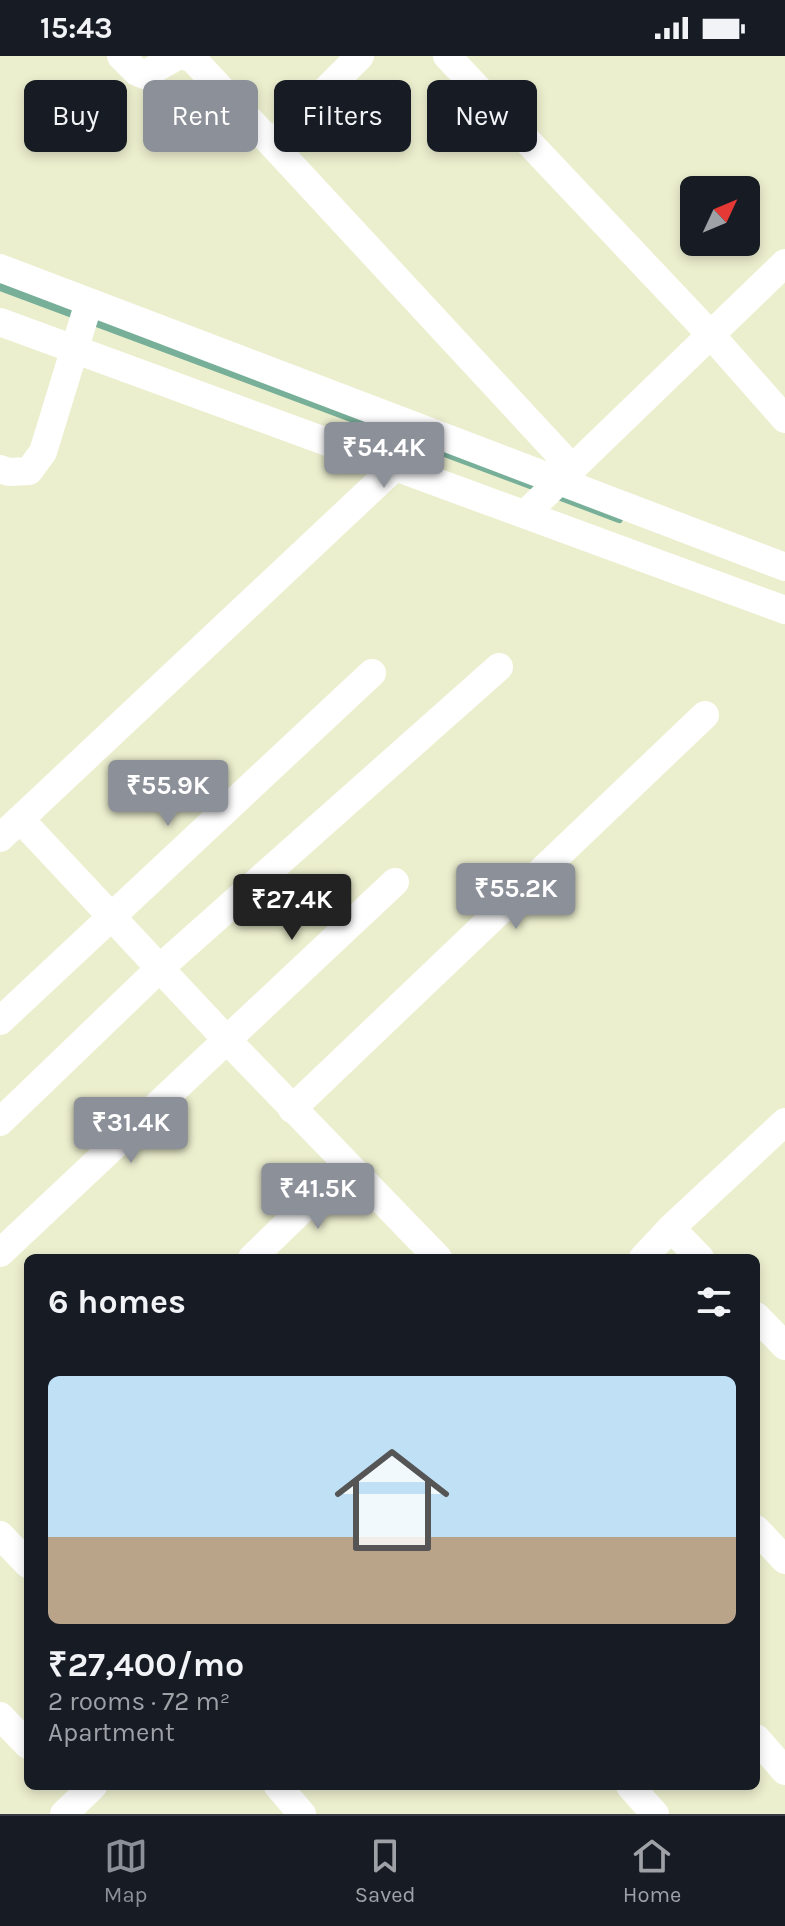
<!DOCTYPE html>
<meta charset="utf-8">
<style>
body{margin:0;font-family:Karla,sans-serif;background:#242831;color:#f1f3f6;height:100vh;display:flex;flex-direction:column;font-size:30px;white-space:nowrap}
*{box-sizing:border-box;margin:0}
p{font-size:26px;color:#9ea1a6}
.icon{flex:none;width:44px;height:44px;fill:none;stroke:currentColor;stroke-width:2;stroke-linecap:round;stroke-linejoin:round}
.map{position:relative;flex:1;overflow:hidden}
.panel{position:absolute;left:24px;top:1198px;width:736px;height:536px;display:flex;flex-direction:column;background:#171b24;border-radius:12px;box-shadow:0 4px 12px #0003}
.panel>*{flex:none}
.banner{position:absolute;left:24px;top:24px;width:738px;height:72px;display:flex;gap:16px}
.needle{width:52px;rotate:46deg}
.fabs{position:absolute;left:680px;top:120px;display:grid;gap:16px}
.fabs a{display:grid;place-items:center;width:80px;height:80px;border-radius:12px;background:#171b24;box-shadow:0 4px 12px #0003;font-size:40px}
.price{position:absolute;translate:-50% -68px;padding:0 18px;border-radius:8px;background:#8c9099;color:#fff;font-size:26px;line-height:52px;filter:drop-shadow(0 2px 4px #0008)}
.price::after{content:'';position:absolute;left:50%;top:48px;width:24px;height:18px;margin-left:-12px;background:inherit;clip-path:polygon(0 0,100% 0,50% 100%)}
.price.current{background:#222;color:#fff}
ul{padding:0;list-style:none}
li{display:grid;align-content:center;gap:16px;height:424px;padding:0 24px}
li+li{border-top:2px solid #363941}
li span{display:grid;place-items:center;height:248px;border-radius:12px;color:#555}
li>.icon{margin-inline-start:auto}
span .icon{width:144px;height:144px;fill:#fffc;stroke-width:1}
li b{font-size:34px}
h2{display:flex;justify-content:space-between;align-items:center;height:96px;padding:0 24px;font-size:34px}
.tag{padding:0 28px;border-radius:12px;background:#171b24;box-shadow:0 4px 12px #0003;font-size:28px;line-height:72px}
.tag.current{background:#8c9099;color:#fff}
.status{display:flex;justify-content:space-between;align-items:center;height:56px;padding:0 40px;background:#171b24;direction:ltr}
.status svg{height:22px;fill:currentColor}
.dock{display:flex;justify-content:space-around;align-items:center;height:112px;border-top:2px solid #363941;background:#171b24;font-size:22px;color:#9ea1a6}
.dock a{display:grid;justify-items:center;gap:4px}
.dock .current{color:#8c9099}
.map>svg:first-child{display:block}
.lines{fill:none;stroke-linecap:round;stroke-linejoin:round}
.stream{stroke:#77af98;stroke-width:8}
.street{stroke:#fff;stroke-width:28}
</style>
<div class="status"><b>15:43</b><svg viewBox="0 0 49 12"><path d="M0 12V9h3v3zM5 12V6h3v6zM10 12V3h3v9zM15 12V0h3v12zM26 1h20v11H26zM47 4h2v5h-2z"/></svg></div>
<div class="map">
<svg width="785" height="1758" viewBox="0 0 785 1758">
<rect width="100%" height="100%" fill="#ecefce"/>
<g class="lines">
<path class="stream" d="M0 231 541 433
M553 438 619 463"/>
<path class="street" d="M121 0 137 16 144 19 177 0
M186 0 194 4 573 413
M447 0 710 278 785 363
M272 88 360 0
M0 212 785 511
M0 266 785 554
M0 413 9 416 29 415 43 396 89 246
M525 458 785 207
M21 764 226 983 438 1202
M0 782 395 411 413 369
M0 965 372 617
M292 1053 705 659
M0 1066 160 912 499 611
M671 1172 700 1202
M0 1197 395 826
M252 1202 347 1110
M643 1202 671 1172 785 1066
M756 1260 785 1290
M756 1473 785 1504
M0 1479 28 1508
M0 1660 28 1689
M756 1682 785 1715
M278 1730 302 1758
M630 1730 655 1758
M64 1758 93 1730"/>
</g>
</svg>
<div class="fabs">
<a><svg class="needle" viewBox="-14 -14 28 28"><path d="M0-13l5 13h-10z" fill="#e53935"/><path d="M0 13l5-13h-10z" fill="#9ea1a6"/></svg></a>
</div>
<b class="price" style="left:384px;top:434px">₹54.4K</b>
<b class="price" style="left:168px;top:772px">₹55.9K</b>
<b class="price" style="left:516px;top:875px">₹55.2K</b>
<b class="price current" style="left:292px;top:886px">₹27.4K</b>
<b class="price" style="left:131px;top:1109px">₹31.4K</b>
<b class="price" style="left:318px;top:1175px">₹41.5K</b>
<div class="banner">
<a class="tag">Buy</a>
<a class="tag current">Rent</a>
<a class="tag">Filters</a>
<a class="tag">New</a>
</div>
<section class="panel">
<h2>6 homes<svg class="icon" aria-label="filters" viewBox="0 0 24 24"><path d="M4 7h16M4 17h16"/><circle cx="9" cy="7" r="2"/><circle cx="15" cy="17" r="2"/></svg></h2>
<ul>
<li><span style="background:linear-gradient(#bfe0f5 65%,#b9a48a 0)"><svg class="icon" aria-label="home" viewBox="0 0 24 24"><path d="M3 11l9-7 9 7M6 9v11h12V9"/></svg></span><div><b>₹27,400/mo</b><p>2 rooms · 72 m²</p><p>Apartment</p></div></li>
</ul>
</section>
</div>
<nav class="dock">
<a class="current"><svg class="icon" aria-label="map" viewBox="0 0 24 24"><path d="M3 6l6-2 6 2 6-2v14l-6 2-6-2-6 2zM9 4v14M15 6v14"/></svg>Map</a>
<a><svg class="icon" aria-label="saved" viewBox="0 0 24 24"><path d="M7 4h10v16l-5-4-5 4z"/></svg>Saved</a>
<a><svg class="icon" aria-label="home" viewBox="0 0 24 24"><path d="M3 11l9-7 9 7M6 9v11h12V9"/></svg>Home</a>
</nav>
